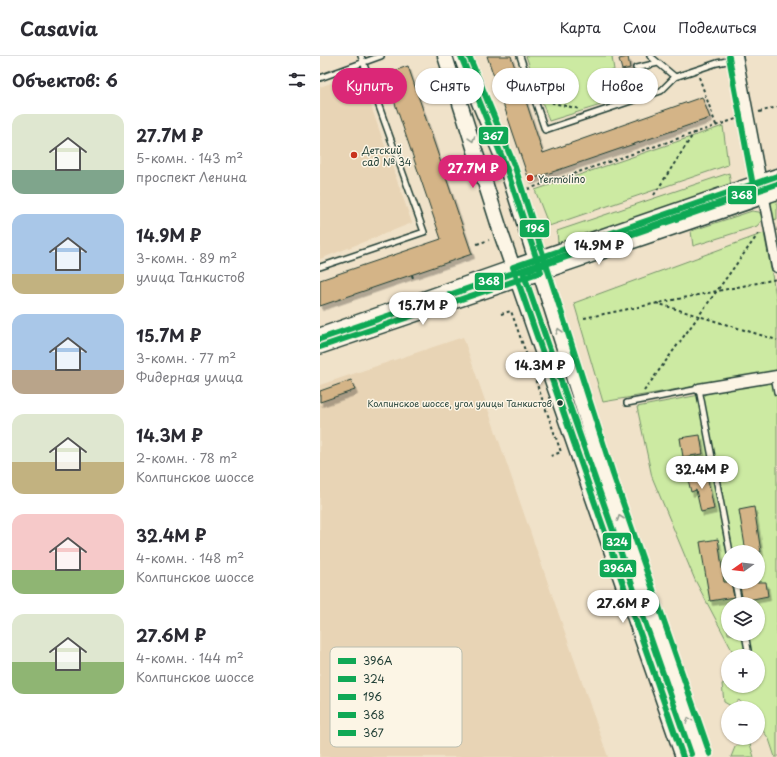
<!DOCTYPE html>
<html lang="ru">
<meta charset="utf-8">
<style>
body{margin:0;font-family:"Playpen Sans",sans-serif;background:#f7f7f7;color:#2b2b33;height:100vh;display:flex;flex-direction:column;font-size:15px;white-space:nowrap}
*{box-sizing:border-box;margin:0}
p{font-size:13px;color:#7c7c81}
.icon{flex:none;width:22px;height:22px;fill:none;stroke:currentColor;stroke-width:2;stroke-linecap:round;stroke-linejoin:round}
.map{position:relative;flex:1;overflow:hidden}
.sheet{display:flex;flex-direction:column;background:#fff;width:320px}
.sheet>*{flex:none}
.guide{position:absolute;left:12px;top:12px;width:380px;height:36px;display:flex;gap:8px}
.needle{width:26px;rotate:256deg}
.controls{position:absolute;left:401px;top:489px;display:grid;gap:8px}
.controls a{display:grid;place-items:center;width:44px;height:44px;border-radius:50%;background:#fff;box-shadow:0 1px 3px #0004;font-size:20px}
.price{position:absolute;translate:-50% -34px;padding:0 9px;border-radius:14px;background:#fff;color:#222;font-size:13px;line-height:26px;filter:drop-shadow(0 1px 2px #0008)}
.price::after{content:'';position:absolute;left:50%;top:24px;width:12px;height:9px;margin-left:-6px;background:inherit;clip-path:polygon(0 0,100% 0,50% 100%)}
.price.current{background:#db2777;color:#fff}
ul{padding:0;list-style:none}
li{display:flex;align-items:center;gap:12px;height:100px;padding:0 12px}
li span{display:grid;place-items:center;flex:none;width:112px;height:80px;border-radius:12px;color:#555}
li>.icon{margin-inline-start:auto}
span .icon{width:48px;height:48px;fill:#fffc;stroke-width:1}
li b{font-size:17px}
h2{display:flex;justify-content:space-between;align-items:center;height:48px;padding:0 12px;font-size:17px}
.tag{padding:0 14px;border-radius:18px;background:#fff;box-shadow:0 1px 3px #0004;font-size:14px;line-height:36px}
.tag.current{background:#db2777;color:#fff}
header{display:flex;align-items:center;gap:24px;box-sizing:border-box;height:56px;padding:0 20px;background:#fff;border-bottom:1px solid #e1e1e2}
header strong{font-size:19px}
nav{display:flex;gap:22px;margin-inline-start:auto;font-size:14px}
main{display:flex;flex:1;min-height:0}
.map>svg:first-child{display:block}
.built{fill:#e8d4b5}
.green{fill:#cceaa2;stroke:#76946b;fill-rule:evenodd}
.building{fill:#d4b487;stroke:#1f3d34;filter:url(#shadow)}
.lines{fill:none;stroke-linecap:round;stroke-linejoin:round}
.service-casing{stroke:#1f3d34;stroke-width:8}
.minor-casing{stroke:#1f3d34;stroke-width:13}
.tertiary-casing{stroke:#1f3d34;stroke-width:16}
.secondary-casing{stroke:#1f3d34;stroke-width:17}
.path{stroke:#1f3d34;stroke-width:2;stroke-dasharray:3 3;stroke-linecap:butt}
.service{stroke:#fcf5e5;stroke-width:5}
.minor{stroke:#fcf5e5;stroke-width:10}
.tertiary{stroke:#fcf5e5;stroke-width:13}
.secondary{stroke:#fcf5e5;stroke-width:14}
.bus-1-casing{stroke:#fcf5e5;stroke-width:9}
.bus-2-casing{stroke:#fcf5e5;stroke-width:9}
.bus-3-casing{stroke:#fcf5e5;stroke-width:9}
.bus-4-casing{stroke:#fcf5e5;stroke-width:9}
.bus-5-casing{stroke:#fcf5e5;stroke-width:9}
.bus-1{stroke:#10a855;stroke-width:6}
.bus-2{stroke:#10a855;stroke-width:6}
.bus-3{stroke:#10a855;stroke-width:6}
.bus-4{stroke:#10a855;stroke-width:6}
.bus-5{stroke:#10a855;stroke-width:6}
.oneway{stroke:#8e998c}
.poi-dot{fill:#c8321e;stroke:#fcf5e5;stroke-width:1.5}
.bus-dot{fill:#1f3d34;stroke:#fcf5e5;stroke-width:1.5}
.labels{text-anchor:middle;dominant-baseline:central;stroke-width:3;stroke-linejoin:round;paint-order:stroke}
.bus-label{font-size:9px;fill:#1f3d34;stroke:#fcf5e5;text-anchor:end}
.poi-label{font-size:10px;fill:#1f3d34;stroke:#fcf5e5;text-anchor:start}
.key{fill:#fcf5e5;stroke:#babeb0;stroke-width:1}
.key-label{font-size:11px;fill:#1f3d34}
.line-badge{stroke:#fcf5e5;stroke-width:1.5}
.badge-label{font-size:11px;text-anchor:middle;font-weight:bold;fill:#fff}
</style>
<header>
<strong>Casavia</strong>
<nav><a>Карта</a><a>Слои</a><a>Поделиться</a></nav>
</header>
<main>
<section class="sheet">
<h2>Объектов: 6<svg class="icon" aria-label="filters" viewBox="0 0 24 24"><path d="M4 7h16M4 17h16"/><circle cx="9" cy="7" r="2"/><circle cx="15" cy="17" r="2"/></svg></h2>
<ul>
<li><span style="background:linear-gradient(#dfe7d0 70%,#7fa58c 0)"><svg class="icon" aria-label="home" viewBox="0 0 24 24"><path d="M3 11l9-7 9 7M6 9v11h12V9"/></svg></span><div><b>27.7M ₽</b><p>5-комн. · 143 m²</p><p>проспект Ленина</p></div></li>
<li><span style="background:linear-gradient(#a9c7e8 75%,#c2b280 0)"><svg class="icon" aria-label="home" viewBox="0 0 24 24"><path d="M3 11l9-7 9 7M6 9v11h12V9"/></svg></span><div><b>14.9M ₽</b><p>3-комн. · 89 m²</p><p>улица Танкистов</p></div></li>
<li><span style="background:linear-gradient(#a9c7e8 70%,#b9a48a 0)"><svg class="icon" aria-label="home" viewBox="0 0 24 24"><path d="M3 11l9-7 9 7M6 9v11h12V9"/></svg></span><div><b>15.7M ₽</b><p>3-комн. · 77 m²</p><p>Фидерная улица</p></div></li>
<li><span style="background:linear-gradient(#dfe7d0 60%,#c2b280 0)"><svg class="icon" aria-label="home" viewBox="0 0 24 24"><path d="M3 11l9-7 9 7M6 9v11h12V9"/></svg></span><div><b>14.3M ₽</b><p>2-комн. · 78 m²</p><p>Колпинское шоссе</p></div></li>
<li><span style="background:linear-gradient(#f6c9c9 70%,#8fb573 0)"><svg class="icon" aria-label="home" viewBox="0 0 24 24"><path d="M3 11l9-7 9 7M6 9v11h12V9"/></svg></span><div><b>32.4M ₽</b><p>4-комн. · 148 m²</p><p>Колпинское шоссе</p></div></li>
<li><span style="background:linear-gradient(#dfe7d0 60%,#8fb573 0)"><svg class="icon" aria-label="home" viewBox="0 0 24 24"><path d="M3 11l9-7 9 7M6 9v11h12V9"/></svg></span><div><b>27.6M ₽</b><p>4-комн. · 144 m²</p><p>Колпинское шоссе</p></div></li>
</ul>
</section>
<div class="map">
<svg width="457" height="701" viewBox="0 0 457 701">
<defs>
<filter id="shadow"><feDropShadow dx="2.5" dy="4.5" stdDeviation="0" flood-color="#0004"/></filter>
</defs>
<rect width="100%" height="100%" fill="#f0e2c9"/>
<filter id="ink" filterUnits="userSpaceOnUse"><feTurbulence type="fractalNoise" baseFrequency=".025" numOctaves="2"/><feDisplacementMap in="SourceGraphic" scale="8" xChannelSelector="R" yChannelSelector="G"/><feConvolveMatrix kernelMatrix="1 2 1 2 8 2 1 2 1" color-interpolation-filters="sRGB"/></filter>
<g filter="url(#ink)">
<path class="built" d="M36 19 41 22 92 167 0 203V31L30 20Z
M143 281 288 701H0V329Z"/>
<path class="green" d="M206 0H297L292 1 294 14 290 15 297 44 229 65Z
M403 70 408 109 229 170 215 134Z
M409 117 411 130 238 187 237 175Z
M457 144V163L453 164 449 147Z
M432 155 439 156 442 160V164L437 170 373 190 371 175Z
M444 177 457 245V316L283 346 254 247Z
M457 324V701H455L449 683 438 668V652H426L419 644 411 650 404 646 402 628 408 625V630H438V600H415L375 524 332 421 317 351ZM408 496H438V526H408ZM408 548H438V578H408Z
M421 687 430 688 434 701H411L415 691Z"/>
<path class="building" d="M167 0H191L223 97 382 41 390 62 209 124Z
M308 1 310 12 302 14 299 3Z
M88 10 152 198 0 250V224L121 183 65 18Z
M31 324 35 334 0 346V335Z
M380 379 383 398 363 401 360 382Z
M386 415 394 453 381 456 376 434 371 436 367 419Z
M434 451 441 496H426L419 454Z
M398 483 404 526H411L414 541 390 545 380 486Z
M419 526H446L448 540 423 545Z"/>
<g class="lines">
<g class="service-casing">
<path id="service" d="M200 0 225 74 341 35 355 21 397 7 417 3
M330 0 355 21
M316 12 338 7
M0 22 61 0
M0 211 104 176 41 0
M454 320 457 336
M307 347 379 333 410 496
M415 526 419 548
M425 578 428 594"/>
</g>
<g class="minor-casing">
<path id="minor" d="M417 0 457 211
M379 333 457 320"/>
</g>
<g class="tertiary-casing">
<path id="tertiary" d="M0 279 193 211
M0 291 198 224"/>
</g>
<g class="secondary-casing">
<path id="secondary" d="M125 0 182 180 363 701
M141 0C154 38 172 75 187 113L285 421 382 701
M193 211 457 120
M198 224 457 136"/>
</g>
<path class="path" d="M379 21 396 69
M222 39 233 47 260 53
M439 56 457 51
M208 133 419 62
M334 139 374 77
M157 188 169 184
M92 219 93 222
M336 247 457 284
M181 258 191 255 241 396 228 401
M264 262 457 223
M324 335 439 177"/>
<use href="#service" class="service"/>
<use href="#minor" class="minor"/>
<use href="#tertiary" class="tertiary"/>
<use href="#secondary" class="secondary"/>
<g class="bus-1-casing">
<path id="bus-1" d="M363 701 193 211 457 120"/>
</g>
<g class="bus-2-casing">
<path id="bus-2" d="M371 698 203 216 457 128"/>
</g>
<g class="bus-3-casing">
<path id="bus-3" d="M149 0 195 111 293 418 390 698"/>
</g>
<g class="bus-4-casing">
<path id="bus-4" d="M0 283 434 135 409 1"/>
</g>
<g class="bus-5-casing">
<path id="bus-5" d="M0 291 221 216 186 111 141 0"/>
</g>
<use href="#bus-1" class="bus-1"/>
<use href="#bus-2" class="bus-2"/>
<use href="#bus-3" class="bus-3"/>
<use href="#bus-4" class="bus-4"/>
<use href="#bus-5" class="bus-5"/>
</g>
<defs><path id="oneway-chevron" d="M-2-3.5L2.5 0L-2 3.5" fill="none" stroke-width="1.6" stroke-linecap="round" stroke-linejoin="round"/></defs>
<g class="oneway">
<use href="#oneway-chevron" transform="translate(152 83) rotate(73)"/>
<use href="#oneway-chevron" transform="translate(239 275) rotate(-108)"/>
<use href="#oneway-chevron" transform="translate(300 462) rotate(-109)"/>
<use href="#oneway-chevron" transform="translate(369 664) rotate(-109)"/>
</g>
</g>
<g class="poi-dot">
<circle cx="34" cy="99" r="4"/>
<circle cx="210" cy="122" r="4"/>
</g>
<circle class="bus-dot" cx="240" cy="347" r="3.5"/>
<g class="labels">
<g class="bus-label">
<text x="232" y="347">Колпинское шоссе, угол улицы Танкистов</text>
</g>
<g class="poi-label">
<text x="42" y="93">Детский<tspan x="42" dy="12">сад № 34</tspan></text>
<text x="218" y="122">Yermolino</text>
</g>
</g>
<rect x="10" y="591" width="132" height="100" rx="6" class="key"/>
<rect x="18" y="602" width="18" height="6" fill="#10a855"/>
<rect x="18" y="620" width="18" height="6" fill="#10a855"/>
<rect x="18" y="638" width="18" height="6" fill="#10a855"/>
<rect x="18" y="656" width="18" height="6" fill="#10a855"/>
<rect x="18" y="674" width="18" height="6" fill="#10a855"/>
<g class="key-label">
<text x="43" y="609">396А</text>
<text x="43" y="627">324</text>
<text x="43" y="645">196</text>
<text x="43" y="663">368</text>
<text x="43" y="681">367</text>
</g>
<g class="line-badge">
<rect x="158" y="70" width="31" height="19" rx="4" fill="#10a855"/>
<rect x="407" y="129" width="30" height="20" rx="4" fill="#10a855"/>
<rect x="199" y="163" width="31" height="19" rx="4" fill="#10a855"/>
<rect x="154" y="216" width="30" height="19" rx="4" fill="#10a855"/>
<rect x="282" y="476" width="30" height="19" rx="4" fill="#10a855"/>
<rect x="279" y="503" width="38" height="19" rx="4" fill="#10a855"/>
</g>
<g class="badge-label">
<text x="173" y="84">367</text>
<text x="422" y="143">368</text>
<text x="215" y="176">196</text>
<text x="169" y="229">368</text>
<text x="297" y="490">324</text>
<text x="298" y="516">396А</text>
</g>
</svg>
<div class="controls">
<a><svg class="needle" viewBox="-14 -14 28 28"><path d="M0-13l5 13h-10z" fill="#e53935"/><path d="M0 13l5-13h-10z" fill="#7c7c81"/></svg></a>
<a><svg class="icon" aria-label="layers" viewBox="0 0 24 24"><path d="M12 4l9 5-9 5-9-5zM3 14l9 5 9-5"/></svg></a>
<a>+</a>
<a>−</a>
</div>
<b class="price current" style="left:153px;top:133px">27.7M ₽</b>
<b class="price" style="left:279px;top:210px">14.9M ₽</b>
<b class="price" style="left:103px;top:270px">15.7M ₽</b>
<b class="price" style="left:220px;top:330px">14.3M ₽</b>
<b class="price" style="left:382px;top:434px">32.4M ₽</b>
<b class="price" style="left:303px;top:568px">27.6M ₽</b>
<div class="guide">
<a class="tag current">Купить</a>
<a class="tag">Снять</a>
<a class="tag">Фильтры</a>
<a class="tag">Новое</a>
</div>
</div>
</main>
